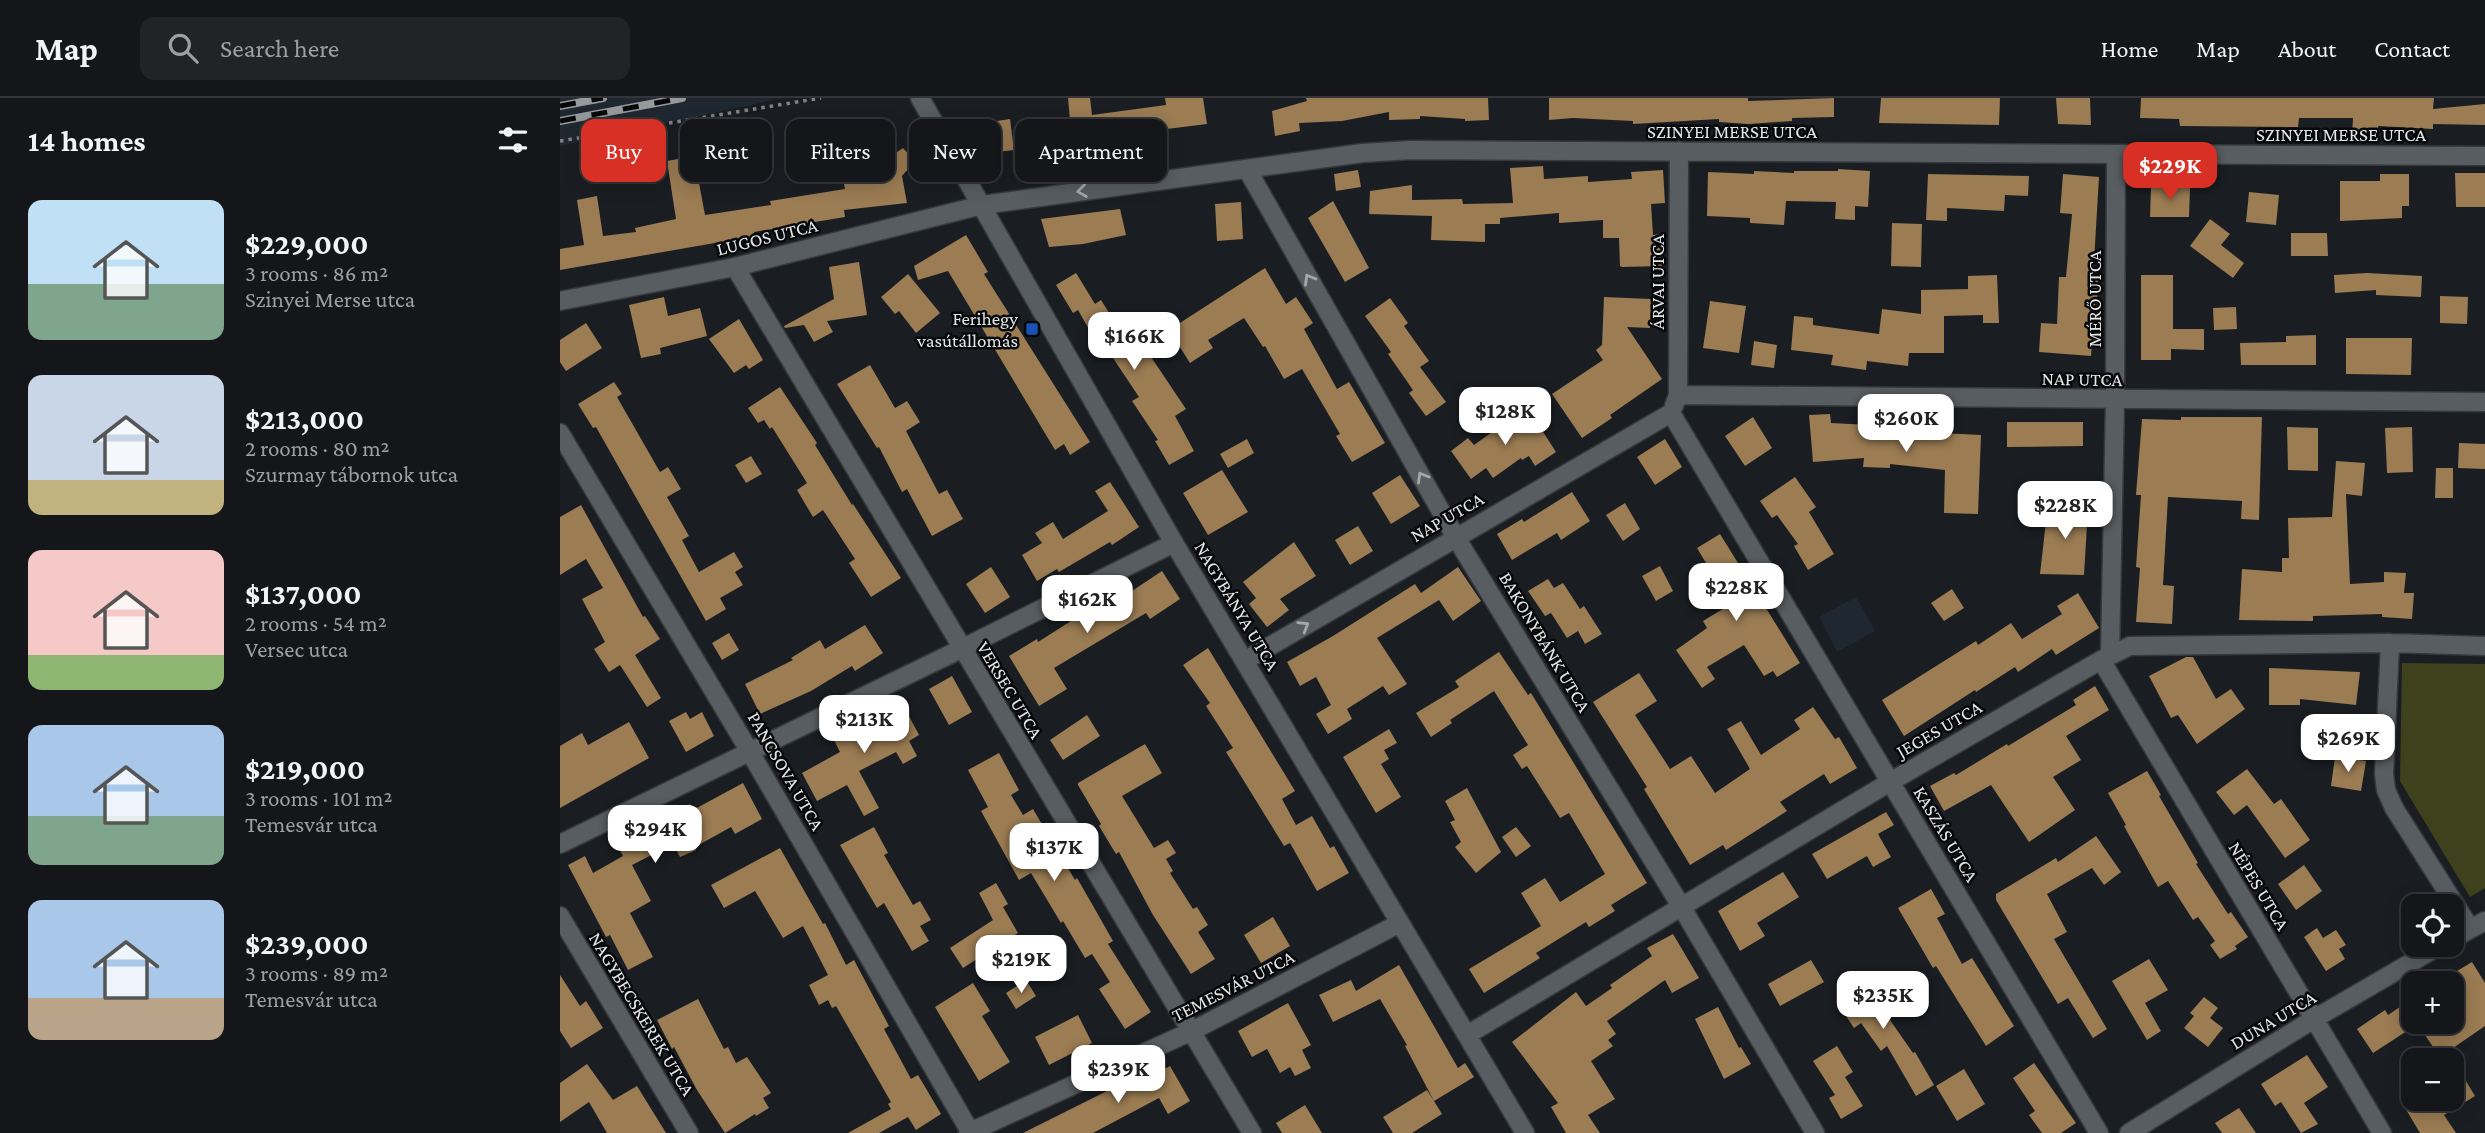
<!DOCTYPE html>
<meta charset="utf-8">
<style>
body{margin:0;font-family:"Crimson Pro",serif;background:#212327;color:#f1f3f6;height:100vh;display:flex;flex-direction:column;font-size:26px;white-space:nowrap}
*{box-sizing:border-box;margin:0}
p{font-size:23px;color:#9d9fa2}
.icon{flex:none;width:38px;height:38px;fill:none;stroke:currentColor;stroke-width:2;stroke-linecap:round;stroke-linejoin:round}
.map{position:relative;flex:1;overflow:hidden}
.details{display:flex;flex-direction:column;background:#14161a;width:560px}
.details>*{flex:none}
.banner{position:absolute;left:21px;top:21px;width:665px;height:63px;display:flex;gap:14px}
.controls{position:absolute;left:1841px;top:796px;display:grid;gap:14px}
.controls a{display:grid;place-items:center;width:63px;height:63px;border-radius:14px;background:#14161a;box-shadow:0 4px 18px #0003,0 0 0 2px #333539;font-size:35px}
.price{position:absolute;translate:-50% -60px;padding:0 16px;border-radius:14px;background:#fff;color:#222;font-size:23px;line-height:46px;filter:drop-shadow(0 2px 4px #0008)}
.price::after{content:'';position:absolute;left:50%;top:42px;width:21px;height:16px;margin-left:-10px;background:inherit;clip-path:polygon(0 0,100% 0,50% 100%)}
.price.selected{background:#d93025;color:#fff}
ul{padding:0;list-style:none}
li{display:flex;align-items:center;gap:21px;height:175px;padding:0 28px}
li span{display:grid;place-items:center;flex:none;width:196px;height:140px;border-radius:14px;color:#555}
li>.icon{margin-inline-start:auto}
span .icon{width:84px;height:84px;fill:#fffc;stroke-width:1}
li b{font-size:30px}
h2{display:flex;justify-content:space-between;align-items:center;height:84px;padding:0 28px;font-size:30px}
.tag{padding:0 24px;border-radius:14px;background:#14161a;box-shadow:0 4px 18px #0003,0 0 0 2px #333539;font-size:24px;line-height:63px}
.tag.selected{background:#d93025;color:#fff}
header{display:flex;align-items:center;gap:42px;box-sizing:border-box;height:98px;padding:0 35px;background:#14161a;border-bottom:2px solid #333539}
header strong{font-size:33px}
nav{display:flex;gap:38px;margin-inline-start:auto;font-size:24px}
.search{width:490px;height:63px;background:#212327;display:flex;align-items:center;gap:18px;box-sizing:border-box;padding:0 24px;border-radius:14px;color:#9d9fa2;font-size:26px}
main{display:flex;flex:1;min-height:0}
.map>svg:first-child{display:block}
.built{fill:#1f2830}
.green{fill:#3e411c}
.building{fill:#9b7c53}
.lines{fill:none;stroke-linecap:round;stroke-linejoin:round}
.minor-casing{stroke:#36393c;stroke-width:21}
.path{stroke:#808487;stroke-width:3.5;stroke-dasharray:3.5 5;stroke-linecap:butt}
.minor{stroke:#585d61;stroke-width:18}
.rail-casing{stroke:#979a9d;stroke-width:8}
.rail{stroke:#07080a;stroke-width:5;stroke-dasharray:16;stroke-linecap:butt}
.oneway{stroke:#a4a8ac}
.transit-dot{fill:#1a4fb4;stroke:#07080a;stroke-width:2.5}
.labels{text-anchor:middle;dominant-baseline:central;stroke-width:5;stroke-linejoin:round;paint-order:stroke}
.street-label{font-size:19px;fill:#e3e6e9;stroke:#07080a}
.poi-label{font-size:19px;fill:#e3e6e9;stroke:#07080a;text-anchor:end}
</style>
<header>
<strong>Map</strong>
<div class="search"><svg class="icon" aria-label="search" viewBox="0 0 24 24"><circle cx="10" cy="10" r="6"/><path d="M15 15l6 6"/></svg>Search here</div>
<nav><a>Home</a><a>Map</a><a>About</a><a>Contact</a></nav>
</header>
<main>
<section class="details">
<h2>14 homes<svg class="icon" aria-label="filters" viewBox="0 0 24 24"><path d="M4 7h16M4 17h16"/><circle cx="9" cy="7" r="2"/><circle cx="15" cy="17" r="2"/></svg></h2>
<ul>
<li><span style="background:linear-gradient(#bfe0f5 60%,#7fa58c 0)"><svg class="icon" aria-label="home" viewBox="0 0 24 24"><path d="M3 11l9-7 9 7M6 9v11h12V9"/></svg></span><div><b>$229,000</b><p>3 rooms · 86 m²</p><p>Szinyei Merse utca</p></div></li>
<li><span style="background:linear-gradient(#c9d6e8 75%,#c2b280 0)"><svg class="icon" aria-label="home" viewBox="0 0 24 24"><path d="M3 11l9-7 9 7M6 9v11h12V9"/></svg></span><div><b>$213,000</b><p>2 rooms · 80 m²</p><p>Szurmay tábornok utca</p></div></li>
<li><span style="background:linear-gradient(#f6c9c9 75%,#8fb573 0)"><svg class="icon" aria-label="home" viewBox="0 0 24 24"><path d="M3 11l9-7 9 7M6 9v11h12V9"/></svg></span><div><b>$137,000</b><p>2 rooms · 54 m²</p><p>Versec utca</p></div></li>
<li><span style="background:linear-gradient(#a9c7e8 65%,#7fa58c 0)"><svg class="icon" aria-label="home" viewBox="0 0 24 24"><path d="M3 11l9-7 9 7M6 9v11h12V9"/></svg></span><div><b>$219,000</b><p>3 rooms · 101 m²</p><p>Temesvár utca</p></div></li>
<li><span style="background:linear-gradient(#a9c7e8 70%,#b9a48a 0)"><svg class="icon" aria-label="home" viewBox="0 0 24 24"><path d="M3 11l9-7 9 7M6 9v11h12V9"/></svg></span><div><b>$239,000</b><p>3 rooms · 89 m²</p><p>Temesvár utca</p></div></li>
</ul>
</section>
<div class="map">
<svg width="1925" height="1035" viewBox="0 0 1925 1035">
<rect width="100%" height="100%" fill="#1a1e22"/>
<path class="built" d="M0 0H222L0 48Z
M1296 499 1315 533 1277 554 1259 519Z"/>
<path class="green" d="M1842 565 1925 566V790L1910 799 1840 683Z"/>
<path class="building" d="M508 0H530L532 17 606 7 605 0H643L647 26 591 33 593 50 510 64V67L482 72 478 45 494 42 491 25 510 22Z
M746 0H928L929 22 905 23V21L860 18V21L829 22V14L782 23 739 25 740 33 715 38 712 13 747 3Z
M989 0H1188V3L1274 0V19L1232 20V23L1189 26 1159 24V21L1073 26V23L1013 20 989 22Z
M1321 0H1440L1439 27 1319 25Z
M1496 0H1530L1531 27 1498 26Z
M1581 0H1874L1873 11 1925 6V27L1873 26V31L1818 28 1819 34 1792 38 1793 20H1739L1738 29 1620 28 1619 21 1580 20Z
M450 21 454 52 421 56 417 26Z
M293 36 302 72 327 61 343 50 355 63 342 78 347 105 284 112 285 119 194 134 195 138 0 172V151L24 147 17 102 37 98 43 138 76 134 75 130 116 121 107 63 134 58 145 117 211 107 210 103 285 91 274 40Z
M983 68 984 81 1028 78V84L1072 81 1071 74 1103 72 1105 105 1091 106 1093 137 1102 136 1103 168 1062 169 1060 168 1059 140H1043V122L999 125V115L940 120V126H925V144L871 142 872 118 809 116 810 93 852 87V102L902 101 903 106 953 105 950 70Z
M1278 71 1310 73 1308 109 1295 108V122L1275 121 1276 104 1226 103 1224 127 1190 125V120L1147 118 1148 74 1194 76V73L1234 75V73H1278Z
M798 72 801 89 776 93 774 76Z
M1895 75H1925V109H1896Z
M1368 76 1469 78 1468 98 1445 97 1444 113 1387 110V123L1366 122Z
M1503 76 1539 79 1533 180H1538L1537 205H1535L1531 258 1479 254 1481 225 1497 226 1499 179H1506L1512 116 1500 115Z
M1820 76H1849V108H1842V120L1780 123V83H1820Z
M1591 89H1630L1629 119H1590Z
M1689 94 1719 97 1716 127 1686 124Z
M773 103 809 170 785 184 748 120Z
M681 104 683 141 657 143 655 106Z
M560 111 566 137 523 146 489 149 481 121Z
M1650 121 1670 136 1661 147 1684 165 1673 180 1630 148Z
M1332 125 1362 126 1361 169 1331 168Z
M1731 135H1767L1768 158H1731Z
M406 137 428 174 424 176 530 344 510 357 504 346 495 352 388 173 358 182 354 168Z
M299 164 307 217 267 223 273 234 254 244 244 227 225 230 224 228 274 201 269 169Z
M705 170 726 206 736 199 753 225 744 231 777 291 789 284 825 345 792 364 776 338 780 336 742 271 724 281 705 248 703 249 684 220 648 242 653 250 630 265 609 232Z
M516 175 535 206 541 202 571 250 581 244 626 311 615 318 634 353 609 367 595 343 598 342 572 303 579 299 539 239 535 242 518 212 513 215 496 187Z
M1807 175 1862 178 1861 199 1816 197V192L1775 195 1774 177Z
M348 176 380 215 356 235 339 213 335 216 321 199Z
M1437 177 1439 225H1423V217L1384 218V255H1349L1348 268 1307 263 1306 272 1271 267 1273 257 1231 252 1234 218 1253 220V227L1319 236 1322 211 1361 216V192L1408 191V178Z
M1581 177H1613V231H1644V252L1611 251V262H1581Z
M1880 198 1908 199 1907 226 1880 225Z
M104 199 108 218 140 210 147 238 100 250 101 256 81 260 69 207Z
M1044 199 1091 201 1090 230 1067 229 1102 281 1050 317 1052 320 1022 340 992 296 1043 262 1036 252 1042 247Z
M830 200 848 225 844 228 869 263 860 269 886 304 866 318 849 295 853 292 828 256 831 254 805 218Z
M1150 203 1186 208 1179 255 1143 250Z
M1676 209 1677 231 1654 232 1653 210Z
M179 221 203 262 189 271 186 267 174 275 149 241Z
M26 225 42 250 6 273 0 264V242Z
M1756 237V267H1681L1680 245 1726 244V238Z
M1786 240H1852L1851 277 1786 276Z
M1194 243 1217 247 1214 270 1191 267Z
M310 267 335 310 347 303 360 324 346 333 379 396 387 392 403 421 372 438 347 391 342 394 319 349 317 350 277 286Z
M54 284 62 296 57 299 100 374 108 369 121 391 107 399 129 438 122 442 139 474 174 454 183 469 175 474 183 487 160 500 166 511 146 523 36 329 33 330 18 306Z
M220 289 257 345 255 347 292 407 293 406 341 480 311 499 289 465 295 461 263 412 253 419 237 392 247 385 212 329 210 331 204 322 198 325 188 310Z
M967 309 996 354 975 368 969 358 962 362 961 360 933 380 926 370 911 381 891 353 908 340 914 347Z
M1270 316 1271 325 1349 329 1350 325 1380 329V335L1421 337 1418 416 1384 415 1385 372 1330 366V370L1303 369 1304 360 1253 364 1249 317Z
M1193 319 1212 350 1185 368 1165 338Z
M1621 319H1702L1699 422 1681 421 1682 403 1608 399 1603 487 1614 488 1612 526 1576 524 1580 470 1576 469 1581 397H1576L1582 321 1621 322Z
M1447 324H1523V348L1447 349Z
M1727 329 1758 330V373L1728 372Z
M1852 329 1853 374 1827 375 1825 330Z
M687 341 694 355 668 370 660 356Z
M1105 341 1122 369 1095 387 1077 359Z
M1899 345 1925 346V371L1898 370Z
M191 358 202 376 186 385 175 367Z
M1776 363 1805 365 1802 398 1786 396 1790 486 1824 484V474L1846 475 1844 495H1854L1852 521 1822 519V516L1753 518V523L1679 522 1682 471 1722 474V460H1729L1728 420 1772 419Z
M1876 370H1893V400H1875Z
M662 372 688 414 648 437 623 395Z
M840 377 860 408 831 426 812 395Z
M1235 379 1256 409 1249 414 1274 456 1248 472 1234 448 1238 446 1217 417 1212 420 1200 403Z
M550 384 579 429 552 447 550 444 499 474 497 471 477 483 462 457 482 445 475 435 493 424 503 441 548 413 535 393Z
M1012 394 1030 423 1001 442 997 435 952 462 937 436 962 421 964 424Z
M1065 405 1080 431 1063 443 1046 417Z
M1488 406 1528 410 1524 477 1480 476Z
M21 407 83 519 85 518 100 541 75 557 101 600 87 609 60 567 49 574 34 551 45 544 22 501 43 490 26 461 0 477V419Z
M798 428 813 453 790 467 775 442Z
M1160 436 1240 565 1217 579 1213 573 1204 578 1184 547 1147 569 1155 581 1142 590 1116 552 1147 530 1143 523 1171 506 1137 450Z
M734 444 756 478 720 501 729 512 707 529 689 506 696 500 683 484Z
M1100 468 1113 493 1096 503 1082 478Z
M431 469 450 499 425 515 406 486Z
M898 469 921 503 893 523 879 502 817 540 847 586 829 597 823 588 787 611 792 621 768 636 756 616 771 607 756 579 740 588 727 564 773 538 855 486 861 495Z
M602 473 620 501 590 521 586 515 494 570 507 591 479 608 449 558 477 541 478 544 544 502 548 509Z
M988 481 994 490 1003 485 1020 511 1024 508 1042 536 1025 546 1018 533 1007 540 991 515 985 518 968 493Z
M1392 491 1404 510 1384 523 1371 505Z
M1518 495 1539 530 1496 557 1492 551 1458 574 1455 569 1416 594 1415 592 1344 638 1322 602 1416 543 1418 547 1451 525 1462 541 1502 516 1497 508Z
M305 527 323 555 295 573 292 568 251 593 200 616 185 586 233 562 231 560 260 542 265 551Z
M169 535 179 552 162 562 152 545Z
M648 550 735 693 722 701 736 727 752 718 770 750 774 748 789 775 757 793 730 745 724 748 666 654 673 650 646 608 650 605 623 567Z
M939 554 968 597 971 595 1087 785 1051 807 1055 813 1029 829 1026 824 976 855 980 860 924 895 909 871 981 828 961 795 985 780 1000 804 1045 776 1009 715 1000 720 967 668 962 671 953 657 968 647 934 593 890 622 892 625 871 639 856 615 899 589 895 583Z
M1626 559H1633L1656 601 1671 591 1685 611 1637 646 1618 617 1611 620 1589 578Z
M1709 570 1800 574 1796 607 1740 601V607H1709Z
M1079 575 1097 603 1075 617 1110 671 1131 658 1155 695 1190 671 1167 631 1181 623 1201 657 1240 631 1234 622 1253 609 1275 641 1279 639 1297 670 1270 686 1264 676 1220 704 1227 713 1166 752 1163 747 1130 767 1084 691 1087 689 1033 604Z
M392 578 412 614 389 627 369 591Z
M1535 588 1549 612 1506 638 1521 662 1493 679 1515 712 1469 744 1431 687 1384 713 1370 688 1394 675 1396 677 1447 646 1448 648 1516 607 1513 602Z
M341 603 359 637 349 643 357 658 343 666 336 654 299 673 319 710 304 718 287 687 257 703 242 675 280 654 272 638Z
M126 614 130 621 142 614 154 638 126 654 109 623Z
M527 617 540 638 503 662 490 642Z
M69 624 89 660 0 710V648L22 635 28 647Z
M829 631 837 645 824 652 829 661 821 666 841 699 816 715 783 659Z
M585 646 602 675 562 698 594 750 608 742 616 755 606 761 613 773 610 775 633 811 637 809 648 827 638 834 655 861 631 876 593 817 559 754 556 756 539 728 541 726 518 687V685Z
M439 655 459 692 451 697 463 717 473 711 515 782 517 780 532 806 553 843 548 846 591 914 565 931 539 891 550 884 532 856 525 860 503 823 501 825 471 775 459 782 421 713 428 709 408 672Z
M1775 659 1806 663 1801 693 1771 688Z
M1687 671 1714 706 1721 701 1750 742 1725 760 1687 707 1674 717 1656 694Z
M1587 673 1601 697 1599 698 1638 765 1636 766 1668 816 1671 814 1688 839 1675 848 1677 851 1660 861 1650 847 1655 843 1638 819 1633 822 1608 783 1598 789 1564 728 1566 727 1548 695Z
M183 685 202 721 175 736 171 729 135 749 136 752 120 759 113 746 72 767 91 803 70 815 93 859 68 872 50 837 46 839 8 767 25 758 33 775 63 758 57 746 130 706 133 712Z
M907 690 941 754 916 775 895 749 901 744 890 724 895 722 885 703Z
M1326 714 1334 727 1318 736 1331 759 1313 769 1307 758 1267 781 1252 756Z
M314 729 328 755 324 757 353 807 360 803 371 822 360 828 369 843 352 853 324 805 317 810 280 747Z
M956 729 971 748 956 759 942 739Z
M1536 738 1561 774 1544 787 1532 770 1487 796 1507 834 1494 841 1547 931 1533 940 1508 900 1498 906 1436 802V796L1496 760 1498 764Z
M220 750 263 826 265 825 286 867 294 862 329 928 324 931 351 981 358 977 381 1016 356 1032 348 1019 319 1035H288L331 1011 328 1006 331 1004 276 908 272 910 268 902 259 907 249 887 268 877 243 828 223 840 195 793 164 810 151 787Z
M1744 767 1762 793 1736 812 1718 786Z
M1223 774 1239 799 1197 825 1205 838 1180 853 1158 813Z
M436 785 448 806 443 809 458 835 403 870 390 850 433 822 419 795Z
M1371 791 1385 816 1377 820 1402 866 1412 860 1454 928 1426 948 1376 868 1373 870 1338 810Z
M713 819 730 848 701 865 684 837Z
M1757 830 1763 840 1776 832 1786 847 1779 851 1785 861 1766 873 1744 839Z
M1113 836 1139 880 1112 895 1105 882 1047 923 1056 936 1048 942 1053 948 1031 963 1055 1001 1028 1017 1040 1035H1006L991 1009 998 1005 952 944 1016 894 1026 908 1052 890 1050 887 1092 858 1087 850Z
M1589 861 1608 892 1585 905 1601 933 1587 942 1552 883Z
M1251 862 1264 884 1220 908 1208 886Z
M1912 864 1925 885V928L1880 959 1856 924H1892V876Z
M839 867 898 970 905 965 914 979 874 1003 882 1016 852 1035H833L823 1019 867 992 874 1003 845 948 847 947 820 901 773 924 759 897 791 882 796 893Z
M0 877 20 908 26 903 43 930 11 950 0 933Z
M1309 877 1328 908 1323 912 1353 955 1355 954 1374 987 1356 998 1327 948 1321 953 1301 925 1294 930 1282 912 1286 909 1278 897Z
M466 882 476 898 456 911 446 895Z
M413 885 430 913 422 918 450 964 419 983 375 909Z
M1644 899 1658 910 1650 920 1663 930 1648 949 1624 930 1634 918 1630 915Z
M1853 900V929L1813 955 1797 931 1825 912 1828 917Z
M138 901 164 951 168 949 176 965 187 959 211 995 203 1000 209 1010 196 1018 195 1016 165 1035 137 992 114 949 112 951 97 922Z
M728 905 751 947 742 952 751 970 735 978 730 969 720 975 707 951 692 959 678 933Z
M1158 909 1179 950 1181 949 1191 966 1164 981 1135 921Z
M518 917 532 945 489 967 475 939Z
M1277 948 1293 974 1285 979 1303 1008 1281 1021 1269 1000 1275 997 1253 963Z
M1747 957 1768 989 1744 1005 1758 1026 1741 1035 1721 1004 1715 1008 1701 986Z
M1892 960 1915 998 1884 1017 1896 1035H1860L1844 1008 1855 1001H1892Z
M1474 965 1516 1025 1501 1035H1482L1469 1017 1475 1013 1453 980Z
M27 966 53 1002 77 988 106 1035H47L29 1004 0 1024V985Z
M610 968 630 1003 608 1016 599 1000 533 1035H463L569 982 573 988Z
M1404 971 1425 1006 1397 1023 1376 988Z
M745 1007 762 1035H722L716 1025Z
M1679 1010 1696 1035H1662L1655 1025Z"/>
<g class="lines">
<g class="minor-casing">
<path id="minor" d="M360 0 614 445 965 1035
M687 71 895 438 1121 808 1255 1035
M175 169 692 1035
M0 203 175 169 422 107 803 55 851 52 1925 58
M1118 297 1925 304
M1114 308 1118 297 1119 53
M1111 315 1539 1035
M0 335 190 654 411 1035
M1830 545 1824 676 1826 692 1834 710 1910 830
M1550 557 1555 303 1556 56
M686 562 1111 315
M1541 562 1822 1035
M0 746 401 551 614 445
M0 818 129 1035
M1892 841 1925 823
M907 937 1330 684 1541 562 1570 548 1830 545 1925 548
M408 1035 632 933 840 825
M1569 1035 1754 921 1881 847"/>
</g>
<path class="path" d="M0 43 261 0"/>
<use href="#minor" class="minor"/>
<g class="rail-casing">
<path id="rail" d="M0 8 43 0
M0 23 122 0"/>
</g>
<use href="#rail" class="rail"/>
</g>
<defs><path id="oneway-chevron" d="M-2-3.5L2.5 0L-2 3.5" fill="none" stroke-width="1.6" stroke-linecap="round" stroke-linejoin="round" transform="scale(1.75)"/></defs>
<g class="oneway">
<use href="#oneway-chevron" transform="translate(522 93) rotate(172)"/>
<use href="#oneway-chevron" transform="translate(749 181) rotate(-120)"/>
<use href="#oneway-chevron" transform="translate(862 379) rotate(-120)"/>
<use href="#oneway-chevron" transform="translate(744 528) rotate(-31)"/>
</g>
<rect class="transit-dot" x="465" y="224" width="14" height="14" rx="3.5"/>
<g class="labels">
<g class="street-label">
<text x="1172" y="33">SZINYEI MERSE UTCA</text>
<text x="1781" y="36">SZINYEI MERSE UTCA</text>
<text transform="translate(207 139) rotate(-14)">LUGOS UTCA</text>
<text transform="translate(1097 184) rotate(-90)">ÁRVAI UTCA</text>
<text transform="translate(1534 201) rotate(-90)">MÉRŐ UTCA</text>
<text transform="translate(1522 281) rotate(1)">NAP UTCA</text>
<text transform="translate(887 419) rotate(-30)">NAP UTCA</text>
<text transform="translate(677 508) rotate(59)">NAGYBÁNYA UTCA</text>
<text transform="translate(985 544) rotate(59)">BAKONYBÁNK UTCA</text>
<text transform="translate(450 592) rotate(59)">VERSEC UTCA</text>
<text transform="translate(1379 631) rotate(-30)">JEGES UTCA</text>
<text transform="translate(226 673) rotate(60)">PANCSOVA UTCA</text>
<text transform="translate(1386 736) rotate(59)">KASZÁS UTCA</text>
<text transform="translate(1699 788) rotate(59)">NÉPES UTCA</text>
<text transform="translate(673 888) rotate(-27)">TEMESVÁR UTCA</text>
<text transform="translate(82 916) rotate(59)">NAGYBECSKEREK UTCA</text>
<text transform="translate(1713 922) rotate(-31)">DUNA UTCA</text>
</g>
<g class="poi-label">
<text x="458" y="220">Ferihegy<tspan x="458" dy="22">vasútállomás</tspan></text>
</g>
</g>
</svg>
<div class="controls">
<a><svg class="icon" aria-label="locate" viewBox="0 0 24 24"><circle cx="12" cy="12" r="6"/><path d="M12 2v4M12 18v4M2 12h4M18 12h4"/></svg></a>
<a>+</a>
<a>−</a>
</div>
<b class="price selected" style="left:1610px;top:104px">$229K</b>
<b class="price" style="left:574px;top:274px">$166K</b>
<b class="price" style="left:945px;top:349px">$128K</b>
<b class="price" style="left:1346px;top:356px">$260K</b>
<b class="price" style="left:1505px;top:443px">$228K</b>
<b class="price" style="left:1176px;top:525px">$228K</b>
<b class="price" style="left:527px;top:537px">$162K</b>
<b class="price" style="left:304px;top:657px">$213K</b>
<b class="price" style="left:1788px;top:676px">$269K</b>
<b class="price" style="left:95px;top:767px">$294K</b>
<b class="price" style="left:494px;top:785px">$137K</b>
<b class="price" style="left:461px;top:897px">$219K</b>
<b class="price" style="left:1323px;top:933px">$235K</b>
<b class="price" style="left:558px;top:1007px">$239K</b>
<div class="banner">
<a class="tag selected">Buy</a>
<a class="tag">Rent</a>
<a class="tag">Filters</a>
<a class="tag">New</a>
<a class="tag">Apartment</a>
</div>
</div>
</main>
